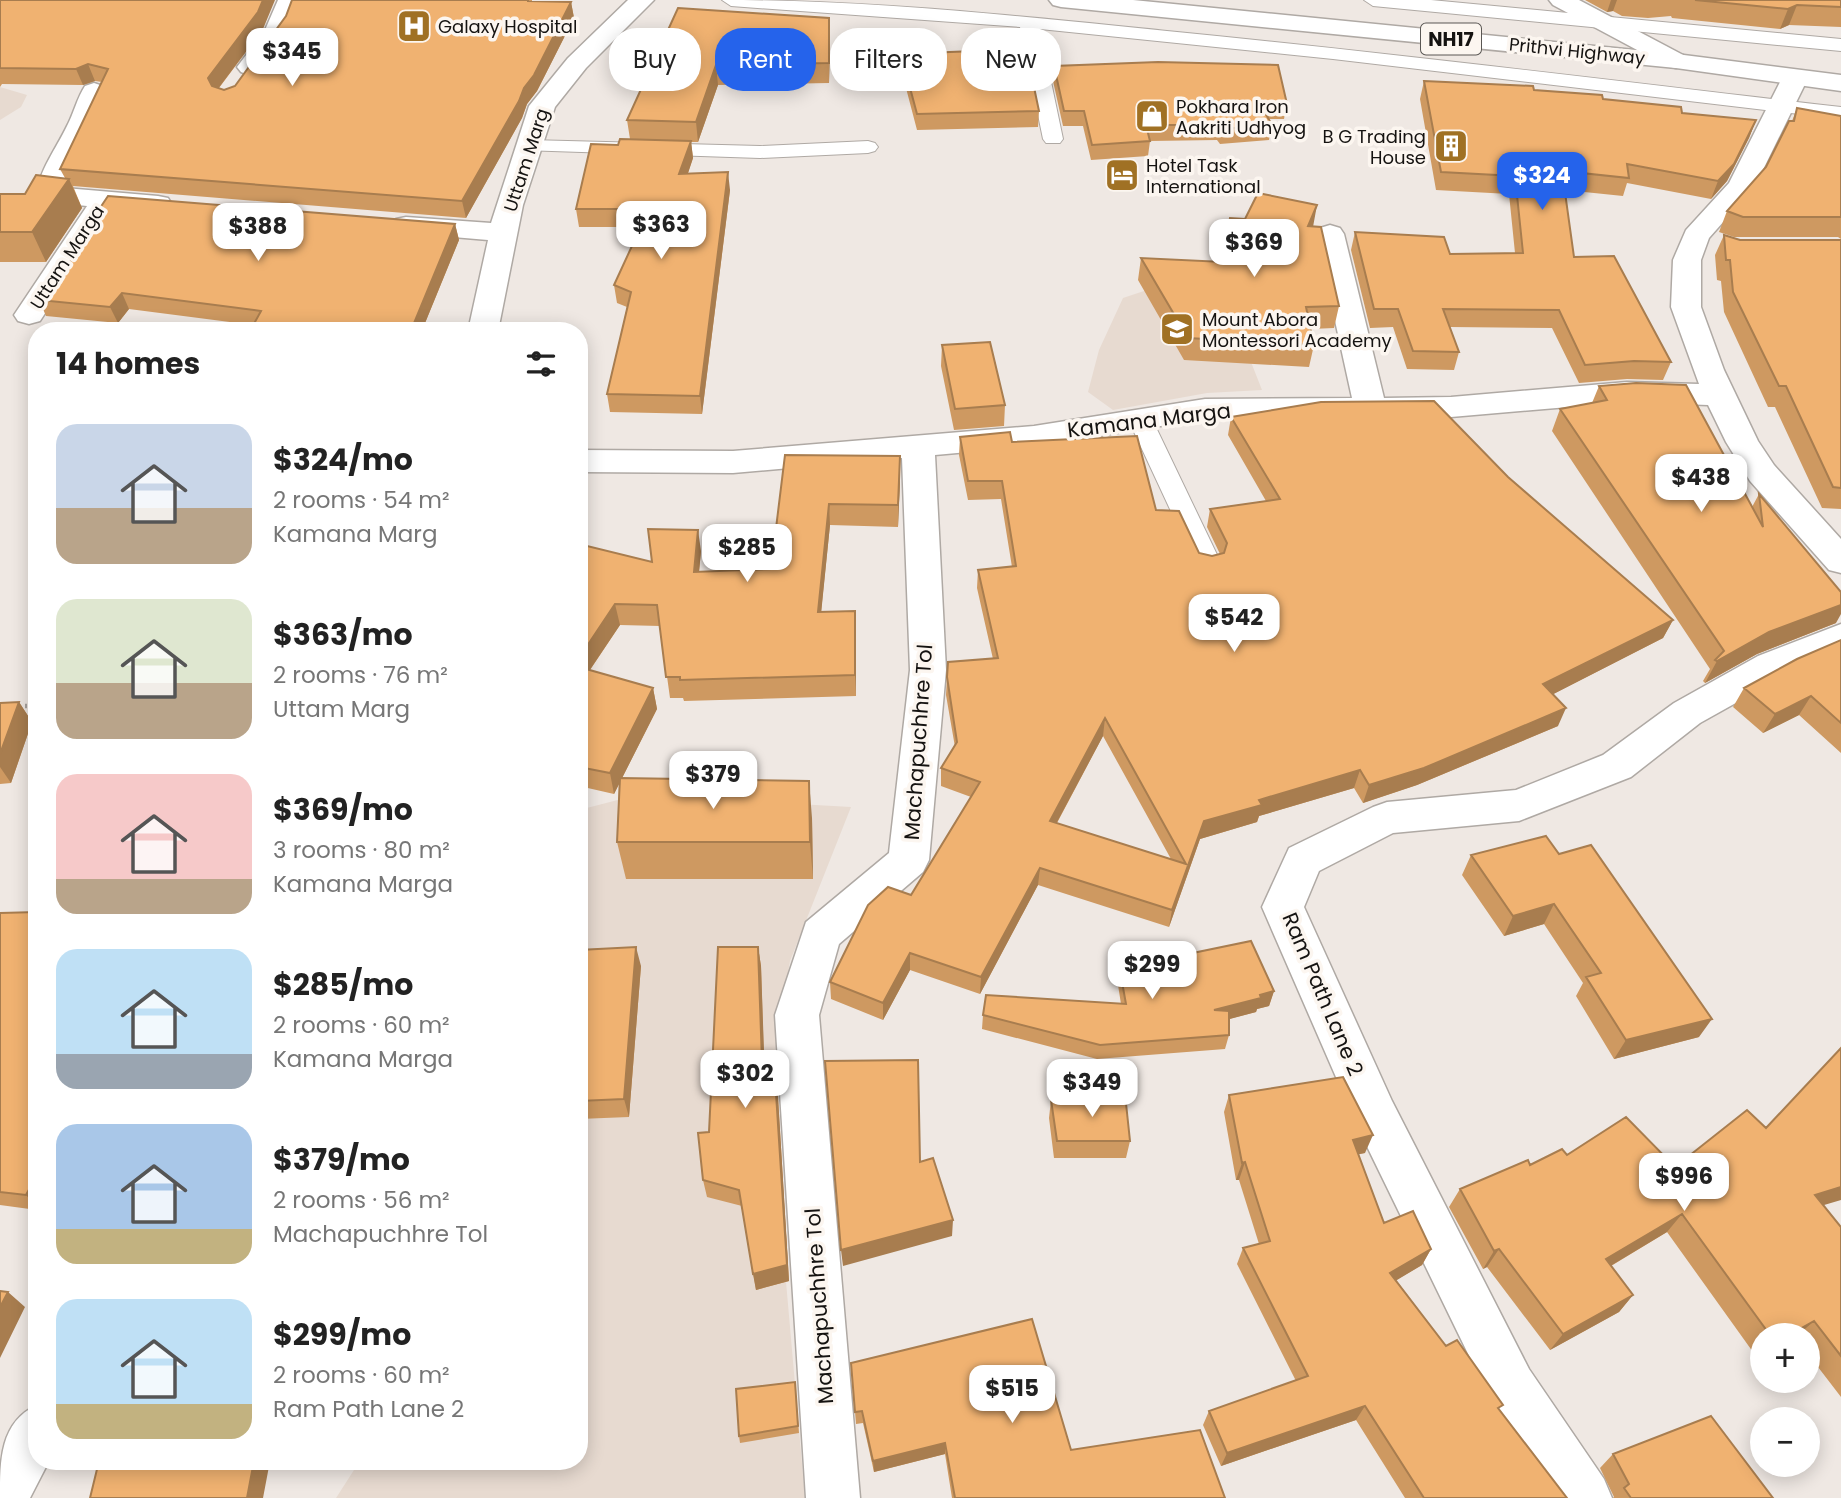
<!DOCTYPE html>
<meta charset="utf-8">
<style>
body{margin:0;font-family:Poppins,sans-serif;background:#f2f2f2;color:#222;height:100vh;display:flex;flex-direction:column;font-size:26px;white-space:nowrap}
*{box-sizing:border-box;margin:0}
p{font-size:23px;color:#767676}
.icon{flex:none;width:38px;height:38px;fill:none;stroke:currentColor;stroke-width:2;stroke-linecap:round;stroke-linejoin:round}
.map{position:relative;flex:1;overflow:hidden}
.sheet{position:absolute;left:28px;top:322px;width:560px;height:1148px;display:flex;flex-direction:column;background:#fff;border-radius:28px;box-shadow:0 4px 18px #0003}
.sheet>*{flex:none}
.banner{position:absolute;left:609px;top:28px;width:665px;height:63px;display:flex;gap:14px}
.tools{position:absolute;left:1750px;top:1323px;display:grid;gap:14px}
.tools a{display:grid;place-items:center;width:70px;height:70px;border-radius:50%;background:#fff;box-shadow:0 4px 18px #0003;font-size:35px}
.price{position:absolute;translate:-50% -60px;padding:0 16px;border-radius:14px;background:#fff;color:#222;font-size:23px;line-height:46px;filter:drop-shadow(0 2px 4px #0008)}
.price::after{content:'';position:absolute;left:50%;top:42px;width:21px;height:16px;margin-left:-10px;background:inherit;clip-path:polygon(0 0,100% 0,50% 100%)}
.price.current{background:#2563eb;color:#fff}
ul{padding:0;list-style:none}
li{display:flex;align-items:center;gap:21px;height:175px;padding:0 28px}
li span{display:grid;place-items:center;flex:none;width:196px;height:140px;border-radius:21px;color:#555}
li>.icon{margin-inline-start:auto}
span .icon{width:84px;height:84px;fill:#fffc;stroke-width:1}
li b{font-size:30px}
h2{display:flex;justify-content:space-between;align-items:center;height:84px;padding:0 28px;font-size:30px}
.chip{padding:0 24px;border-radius:28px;background:#fff;box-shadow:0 4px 18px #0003;font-size:24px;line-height:63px}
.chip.current{background:#2563eb;color:#fff}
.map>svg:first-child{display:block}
.built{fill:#e7dad0}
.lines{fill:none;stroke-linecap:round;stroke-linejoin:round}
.service-casing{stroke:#afa9a4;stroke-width:2}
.minor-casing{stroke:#afa9a4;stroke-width:3}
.trunk-casing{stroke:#afa9a4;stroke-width:3}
.path{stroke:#a8a39f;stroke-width:4.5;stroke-dasharray:2 5;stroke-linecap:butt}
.service{fill:#fff;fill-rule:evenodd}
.minor{fill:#fff;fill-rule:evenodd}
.trunk{fill:#fff;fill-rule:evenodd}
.wall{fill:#ce9961;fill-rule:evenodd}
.shaded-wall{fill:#a87d4f}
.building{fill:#f0b271;stroke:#a87d4f;stroke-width:2;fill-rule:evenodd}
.labels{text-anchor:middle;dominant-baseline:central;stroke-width:7;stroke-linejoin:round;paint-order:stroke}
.far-poi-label{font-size:18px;fill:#151311;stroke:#fcf6f0;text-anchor:start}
.far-street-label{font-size:18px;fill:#151311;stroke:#fcf6f0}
.shield{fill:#fcf6f0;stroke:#5a5754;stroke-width:2}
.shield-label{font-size:19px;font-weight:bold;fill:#151311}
.street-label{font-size:21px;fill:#151311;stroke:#fcf6f0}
</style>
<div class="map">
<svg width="1841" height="1498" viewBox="0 0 1841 1498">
<rect width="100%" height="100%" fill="#efe8e3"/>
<path class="built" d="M0 87 27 95 21 107 0 120Z
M1174 281 1251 362 1262 390 1207 393 1113 410 1088 392 1099 350 1123 298Z
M637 795 851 807 790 961 769 1088 805 1498H336L354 1470 432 1468 433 1461H579V810Z"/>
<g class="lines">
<g class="service-casing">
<path id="service" d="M722 0C871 0 1019 16 1167 31 1392 53 1616 81 1841 107V119L1333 59 1040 29 1063 139 1060 143H1046L1043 139 1020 27 731 6Z
M1364 0H1431L1841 39V51L1373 6Z
M529 140 760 146 868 141 875 143 878 147 875 151 868 153 760 158 522 150 519 146 522 142Z
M1140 411 1149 413 1152 419 1221 563 1218 570 1208 572 1198 570 1195 563 1128 419 1131 413Z"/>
</g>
<g class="minor-casing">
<path id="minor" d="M278 0H302C295 18 274 63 258 73 253 76 246 74 241 72L237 67 265 30Z
M628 0H654L586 68 555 107 523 205 498 331H468L488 240 406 233 396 231 392 225 396 219 406 217 491 223 529 106 568 58Z
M1549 0H1579L1685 56 1688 61 1685 66 1676 68 1667 66 1553 5Z
M1795 70 1804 73 1808 78 1755 186 1709 238 1701 260V307L1724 370 1758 441 1774 465 1841 539V573L1829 570 1750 481 1726 442 1708 405 1627 402 1451 417 1205 419 1034 446 935 455 946 670 929 860 923 872 839 944 819 1015 860 1498H806L775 1015 806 922 889 853 910 670 902 458 733 473 579 472V450L733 451 1034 426 1205 399 1352 398 1316 234 1320 228 1330 225 1340 228 1344 234 1384 398 1451 397 1627 382 1699 384 1671 307 1673 260 1686 230 1729 183 1782 78 1786 73Z
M94 83 103 86 107 91 95 123 66 179 65 188 158 196 168 198 172 204 168 210 158 212 113 209 40 321 29 324 18 321 14 315 87 206 40 201 36 195C40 169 56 149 67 126 74 113 77 98 85 86Z
M1841 624V652L1784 676 1700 723 1631 777 1519 821 1393 833 1319 871 1304 907 1392 1101 1529 1369 1604 1479 1612 1498H1554L1493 1405 1359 1130 1262 907 1289 848 1373 807 1387 802 1516 790 1603 755 1674 703 1758 656Z
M37 1405V1461H49L30 1498H0C0 1460 0 1422 37 1405Z"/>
</g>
<g class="trunk-casing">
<path id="trunk" d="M1049 0H1133L1676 54 1841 75V91L1676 68 1061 7 1053 5Z"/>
</g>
<path class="path" d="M18 706H37"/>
<use href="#service" class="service"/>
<use href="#minor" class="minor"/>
<use href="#trunk" class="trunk"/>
</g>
<path class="wall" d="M0 0 263 29 219 88 224 90 235 86 286 16 292 0H532V1L571 2 574 18 537 91 527 104 522 118 466 218 73 186 82 208 46 262H0V194H25L65 178 60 169 102 82 95 81 83 85 2 84 0 87Z
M1585 0H1841V27L1789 25 1780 29 1672 18 1671 16 1648 18 1622 16 1613 11 1607 12Z
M678 8 830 37 829 83 718 85 698 142H691L693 158 688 173 730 190 702 414 610 412 607 394 627 307 617 303 614 285 641 227H579L576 209 618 145 630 139 627 120Z
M901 54 1039 111 1038 127 917 130 901 69Z
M1054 66 1287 104 1284 119H1268L1272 125 1269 140 1220 144 1217 140 1150 141 1148 156 1091 160 1083 126H1063L1053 81Z
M1424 81 1534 90 1603 99 1682 113 1756 120 1749 138 1727 181 1711 199 1627 183 1623 196 1565 190 1574 257 1671 362 1663 380 1627 379 1579 383 1552 328 1450 327 1459 352 1454 370 1407 369 1393 327 1370 328 1351 250 1355 232 1450 254 1515 253 1509 194 1436 190 1420 99Z
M1797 108 1841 116V239L1838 237H1734L1719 232 1727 211 1766 167 1792 121Z
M455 224 459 240 423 328V331H250L253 325 129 309 118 323 46 316 39 300 77 254 74 247Z
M1313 226 1339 306 1334 328 1311 329 1314 345 1309 367 1184 360 1138 280 1141 258 1223 262Z
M1724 235 1740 240H1841V509L1822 508 1775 407H1768L1724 312 1721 281 1717 280 1715 255Z
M942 345 1005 405 1004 426 954 430 941 366Z
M1599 386 1752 507 1759 494 1836 623 1757 654 1705 683 1703 681 1710 669 1552 431 1560 409 1592 403Z
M1231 417 1508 477 1673 620 1663 638 1553 694 1558 726 1417 785 1363 803 1354 788 1259 816 1257 822 1200 839 1169 927 1038 885 980 994 910 970 883 1020 831 999 830 982 911 895 971 797 941 786V768L955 747 946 695 947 677 993 659 977 588 978 570 1012 567 1001 499 968 500 959 455 960 437 1012 442 1156 510 1199 553 1212 556 1220 554 1207 527 1210 509 1266 501 1228 435ZM1103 736 1171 859 1057 823Z
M785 455 900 478 898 527 830 525 821 612 855 611 856 696 684 701 683 698H670L660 626 620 625 590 670 653 688 657 709 622 778 812 818 813 879H626L617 842 619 784 614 794 579 786V544L652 562 701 551 699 572 771 569Z
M1841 640V753L1799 715 1763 733 1733 707 1744 688Z
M19 702 32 722 11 783 0 784V703Z
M1559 854 1699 1037 1614 1059 1576 996 1583 983 1544 924 1504 936 1462 875 1471 855Z
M37 912V1210L0 1205V913Z
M758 947 761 966 764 1062 777 1080 789 1281 756 1290 742 1206 707 1197 703 1180 709 1132Z
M579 950 641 966 629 1117 579 1119Z
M1154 961 1274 991 1269 1006 1257 1009 1256 1012 1229 1019V1035L1225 1049 1097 1059 982 1029 983 1015 1121 1004 1118 985 1120 971 1152 968Z
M1229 1095 1365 1153 1358 1154 1384 1223 1431 1249 1422 1265 1396 1280 1446 1346 1500 1410 1567 1498H1405L1356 1420 1221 1466 1203 1425 1209 1411 1296 1381 1237 1264 1243 1248 1259 1244 1239 1180H1236L1224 1112Z
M1051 1100 1130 1141 1126 1158H1054L1049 1118Z
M1567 1155 1675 1167 1823 1205 1841 1227V1397L1808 1354V1335H1762V1357L1758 1359 1667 1232 1611 1266 1633 1295 1619 1312 1550 1350 1487 1267 1483 1269 1449 1207 1460 1189 1530 1165Z
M851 1363 1071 1450 1225 1498H952L945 1454 874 1472 863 1423 856 1424Z
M795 1382 799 1433 740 1443 739 1436Z
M1613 1454 1773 1498H1613L1614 1497 1600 1468Z"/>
<path class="shaded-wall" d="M263 0H275L263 29 214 94 208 78Z
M1611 0H1617L1613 11 1607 12Z
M571 2 574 18 537 91 527 104 522 118 466 218 462 201Z
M1797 5 1789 25 1780 29 1788 9Z
M829 18 830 37 829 83Z
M88 64 95 81 83 85 76 69Z
M716 65 718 85 698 142 696 122Z
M1756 120 1749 138 1727 181 1711 199 1718 181Z
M691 141 693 158 682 191 679 174Z
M728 172 730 190 702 414 700 396Z
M69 179 82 208 46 262 32 232Z
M1317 205 1313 227 1308 226Z
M455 224 459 240 423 328V331H412V328Z
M122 293 129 309 118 323 110 307Z
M900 456V478L898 527V505Z
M829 504 830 525 819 634 818 612Z
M698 530 701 551 697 593 694 572Z
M615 604 620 625 579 686V658Z
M1841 605V614L1836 623 1757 654 1705 683 1717 661 1769 632Z
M855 611 856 633V696L855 675Z
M1673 620 1663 638 1536 703 1543 684Z
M653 688 657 709 614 794 610 773Z
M1811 696 1799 715 1763 733 1775 714Z
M19 702 32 722 11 783 0 767V754Z
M1566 708 1558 726 1417 785 1363 803 1369 785Z
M1105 718 1103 736 1048 839 1050 821Z
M1360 770 1354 788 1259 816 1257 822 1200 839 1169 927 1172 910 1204 821 1259 800Z
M809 781 812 818 813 879 810 842Z
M1040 868 1038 885 980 994 981 977Z
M1554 904 1544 924 1504 936 1513 916Z
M636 947 641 966 629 1117 624 1099Z
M758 947 761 966 765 1080 762 1062Z
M910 953V970L883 1020V1003Z
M1274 991 1269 1006 1257 1009 1256 1012 1211 1024 1214 1010Z
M1712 1019 1699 1037 1614 1059 1626 1040Z
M774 1062 777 1080 789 1281 756 1290 753 1274Z
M1373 1135 1365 1153 1345 1157 1353 1140Z
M1245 1162 1239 1180H1236L1242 1163Z
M37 1175V1207L26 1195Z
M1841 1187V1200L1797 1213 1815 1195Z
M1682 1214 1667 1232 1592 1277 1606 1259Z
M953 1220 952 1236 843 1266 841 1250Z
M1431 1249 1422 1265 1382 1289 1390 1273Z
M1499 1249 1487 1267 1483 1269 1494 1251Z
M8 1292 25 1307 0 1358V1307Z
M1633 1295 1619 1312 1550 1350 1563 1334Z
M1814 1321 1798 1335H1789Z
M1365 1406 1356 1420 1221 1466 1227 1453Z
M945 1443V1454L874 1472 873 1461Z
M254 1461H270L263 1498H247Z"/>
<path class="building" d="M0 0H263L258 12 208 78 212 86 224 90 235 86 286 16 292 0H528V1L571 2 534 75 524 88 519 101 462 201 60 169 108 69 88 64 76 69 0 68Z
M1695 0H1841V7L1797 5 1788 9Z
M678 8 829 18V63L716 65 696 122 627 120Z
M1026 49 1039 111 917 114 901 54Z
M1158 62 1278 65 1287 104H1260L1272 125 1222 129 1219 125H1146L1150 141 1092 145 1084 111H1064L1054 66Z
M1424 81 1533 86 1534 90 1602 95 1603 99 1681 107 1682 113 1756 120 1734 164 1718 181 1627 164 1629 178 1562 171 1574 257 1614 256 1671 362 1634 361 1585 365 1559 310 1443 309 1459 352 1413 351 1398 309H1374L1355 232 1444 237 1450 254 1523 253 1515 176 1441 172Z
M1797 108 1841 116V217H1743L1727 211 1766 167 1789 121H1794Z
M620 139 691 141 679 174 728 172 700 396 607 394 631 292 614 285 649 209H576L591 144 618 145Z
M36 175 69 179 32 232H0V194H25Z
M1258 193 1317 205 1308 226 1321 227 1339 306 1306 307 1314 345 1188 338 1141 258 1223 262 1230 218 1245 219Z
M108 196 455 224 412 328H423L421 331H250L261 311 122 293 110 307 39 300 82 247H74Z
M1724 235 1740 240H1841V488L1833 487 1786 386H1779L1733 292 1730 260H1726Z
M990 342 1005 405 955 409 942 345Z
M1636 383 1686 385 1763 527 1759 494 1841 592V605L1769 632 1717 661 1715 660 1724 651 1560 409 1607 400 1599 386Z
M1434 401 1508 477 1673 620 1543 684 1566 708 1424 768 1369 785 1360 770 1259 800 1262 805 1204 821 1172 910 1040 868 981 977 910 953 883 1003 830 982 868 905 888 887 911 895 980 782 941 768 957 742 947 677 948 662 998 658 978 570 1016 566 1002 481H968L960 437 1010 432 1012 442 1137 436 1156 510 1179 511 1199 553 1212 556 1224 553 1227 543 1210 509 1280 499 1231 417 1321 402ZM1105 718 1186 864 1050 821Z
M785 455 900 456 898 505 829 504 818 612 855 611V675L680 680V677H666L657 605 615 604 579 658V544L652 562 648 529 698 530 694 572 771 569Z
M1841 640V723L1811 696 1775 714 1744 688 1797 659Z
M579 667 653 688 610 773 579 767Z
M19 702 0 754V703Z
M620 778 809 781 810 842H617Z
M1546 836 1559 854 1591 845 1712 1019 1626 1040 1586 977 1601 973 1554 904 1513 916 1471 855Z
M37 912V1175L26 1195 0 1192V913Z
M1251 941 1274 991 1260 995 1261 998 1214 1010 1229 1011V1035L1100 1045 983 1015 986 995 1126 1004 1120 971 1156 968 1154 961Z
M636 947 624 1099 579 1101V950Z
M718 947H758L762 1062H774L787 1265 753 1274 739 1190 703 1180 698 1133 709 1132Z
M1841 1048V1187L1815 1195 1841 1227V1356L1814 1321 1789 1335H1770L1682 1214 1606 1259 1633 1295 1563 1334 1499 1249 1494 1251 1460 1189 1528 1160 1530 1165 1562 1149 1567 1155 1626 1117 1675 1167 1747 1110 1766 1128Z
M918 1060 920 1162 933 1158 953 1220 841 1250 825 1061Z
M1343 1077 1373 1135 1353 1140 1384 1223 1413 1211 1431 1249 1390 1273 1446 1346 1457 1340 1503 1405 1498 1408 1567 1498H1424L1365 1406 1227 1453 1209 1411 1308 1376 1243 1248 1270 1241 1245 1162 1242 1163 1229 1095Z
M1125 1094 1130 1141H1057L1051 1100Z
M0 1291 8 1292 0 1307Z
M1032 1319 1071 1450 1200 1430 1225 1498H955L945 1443 873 1461 862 1411 855 1412 851 1363Z
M795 1382 798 1426 739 1436 736 1389Z
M1711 1416 1773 1498H1631L1624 1488 1629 1484 1613 1454Z
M99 1461H254L247 1498H90Z"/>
<defs>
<g id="hospital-square" transform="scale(1.75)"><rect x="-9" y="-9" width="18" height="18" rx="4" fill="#a07124" stroke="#fcf6f0"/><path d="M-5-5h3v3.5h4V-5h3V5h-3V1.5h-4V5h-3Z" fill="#fff"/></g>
<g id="shop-square" transform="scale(1.75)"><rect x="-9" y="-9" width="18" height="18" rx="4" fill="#a07124" stroke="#fcf6f0"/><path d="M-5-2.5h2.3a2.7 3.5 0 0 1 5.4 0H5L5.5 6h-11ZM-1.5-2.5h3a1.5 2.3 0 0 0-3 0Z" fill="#fff"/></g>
<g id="building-square" transform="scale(1.75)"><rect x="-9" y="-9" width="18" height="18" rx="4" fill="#a07124" stroke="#fcf6f0"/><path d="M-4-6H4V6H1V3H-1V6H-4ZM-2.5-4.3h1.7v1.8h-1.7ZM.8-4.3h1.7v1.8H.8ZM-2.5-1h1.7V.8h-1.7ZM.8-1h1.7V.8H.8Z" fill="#fff"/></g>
<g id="hotel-square" transform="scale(1.75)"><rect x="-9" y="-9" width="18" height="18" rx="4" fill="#a07124" stroke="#fcf6f0"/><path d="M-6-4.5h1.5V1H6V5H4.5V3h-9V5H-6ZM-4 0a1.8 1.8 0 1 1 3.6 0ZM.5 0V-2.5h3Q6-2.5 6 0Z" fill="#fff"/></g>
<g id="school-square" transform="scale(1.75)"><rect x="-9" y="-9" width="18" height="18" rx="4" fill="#a07124" stroke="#fcf6f0"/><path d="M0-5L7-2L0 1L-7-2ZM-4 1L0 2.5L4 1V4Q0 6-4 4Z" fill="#fff"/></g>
</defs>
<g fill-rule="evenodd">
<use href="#hospital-square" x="414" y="26"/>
<use href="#shop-square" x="1152" y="116"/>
<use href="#building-square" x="1451" y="146"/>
<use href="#hotel-square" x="1122" y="175"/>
<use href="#school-square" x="1177" y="329"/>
</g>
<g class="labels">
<g class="far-poi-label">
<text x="438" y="26">Galaxy Hospital</text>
<text x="1176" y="106">Pokhara Iron<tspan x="1176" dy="21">Aakriti Udhyog</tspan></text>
<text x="1426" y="136" text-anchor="end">B G Trading<tspan x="1426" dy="21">House</tspan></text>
<text x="1146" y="165">Hotel Task<tspan x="1146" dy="21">International</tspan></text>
<text x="1202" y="319">Mount Abora<tspan x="1202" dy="21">Montessori Academy</tspan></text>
</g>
<g class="far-street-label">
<text transform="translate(1577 51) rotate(6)">Prithvi Highway</text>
<text transform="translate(526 160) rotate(-72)">Uttam Marg</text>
<text transform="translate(67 257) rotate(-57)">Uttam Marga</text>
</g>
<rect class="shield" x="1421" y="23.5" width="60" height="31" rx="5"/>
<g class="shield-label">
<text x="1451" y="39">NH17</text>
</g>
<g class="street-label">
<text transform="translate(1149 420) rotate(-7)">Kamana Marga</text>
<text transform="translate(918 742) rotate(-86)">Machapuchhre Tol</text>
<text transform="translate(1323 994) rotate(67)">Ram Path Lane 2</text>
<text transform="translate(819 1306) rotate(-94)">Machapuchhre Tol</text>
</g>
</g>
</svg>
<div class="tools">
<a>+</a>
<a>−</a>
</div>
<b class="price" style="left:292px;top:88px">$345</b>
<b class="price current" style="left:1542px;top:212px">$324</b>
<b class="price" style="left:661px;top:261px">$363</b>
<b class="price" style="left:258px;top:263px">$388</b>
<b class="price" style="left:1254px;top:279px">$369</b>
<b class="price" style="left:1701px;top:514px">$438</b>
<b class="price" style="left:747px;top:584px">$285</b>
<b class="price" style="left:1234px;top:654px">$542</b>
<b class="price" style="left:713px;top:811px">$379</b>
<b class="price" style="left:1152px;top:1001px">$299</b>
<b class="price" style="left:745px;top:1110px">$302</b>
<b class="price" style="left:1092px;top:1119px">$349</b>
<b class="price" style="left:1684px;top:1213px">$996</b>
<b class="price" style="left:1012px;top:1425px">$515</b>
<div class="banner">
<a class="chip">Buy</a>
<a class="chip current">Rent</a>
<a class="chip">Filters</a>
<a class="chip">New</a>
</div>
<section class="sheet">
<h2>14 homes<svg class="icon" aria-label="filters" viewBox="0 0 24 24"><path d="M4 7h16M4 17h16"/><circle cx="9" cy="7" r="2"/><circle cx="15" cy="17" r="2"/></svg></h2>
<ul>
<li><span style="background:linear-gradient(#c9d6e8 60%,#b9a48a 0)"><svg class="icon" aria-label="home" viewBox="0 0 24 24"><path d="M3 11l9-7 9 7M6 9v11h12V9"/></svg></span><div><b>$324/mo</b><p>2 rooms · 54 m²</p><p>Kamana Marg</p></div></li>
<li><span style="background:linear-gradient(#dfe7d0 60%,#b9a48a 0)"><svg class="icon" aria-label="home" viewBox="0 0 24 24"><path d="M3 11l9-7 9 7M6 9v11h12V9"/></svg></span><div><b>$363/mo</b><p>2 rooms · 76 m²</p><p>Uttam Marg</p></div></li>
<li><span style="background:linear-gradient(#f6c9c9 75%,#b9a48a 0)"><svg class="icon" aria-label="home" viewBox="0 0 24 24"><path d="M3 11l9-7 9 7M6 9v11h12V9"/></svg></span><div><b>$369/mo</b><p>3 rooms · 80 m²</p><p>Kamana Marga</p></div></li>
<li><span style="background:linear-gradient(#bfe0f5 75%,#9aa5b1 0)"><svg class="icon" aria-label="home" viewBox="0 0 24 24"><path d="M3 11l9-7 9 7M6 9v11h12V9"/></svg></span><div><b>$285/mo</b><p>2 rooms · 60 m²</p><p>Kamana Marga</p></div></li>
<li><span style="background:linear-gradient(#a9c7e8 75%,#c2b280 0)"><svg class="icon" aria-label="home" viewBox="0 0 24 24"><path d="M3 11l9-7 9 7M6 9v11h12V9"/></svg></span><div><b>$379/mo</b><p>2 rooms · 56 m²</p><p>Machapuchhre Tol</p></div></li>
<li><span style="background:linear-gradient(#bfe0f5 75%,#c2b280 0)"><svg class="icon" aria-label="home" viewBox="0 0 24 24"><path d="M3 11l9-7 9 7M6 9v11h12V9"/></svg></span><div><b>$299/mo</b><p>2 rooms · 60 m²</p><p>Ram Path Lane 2</p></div></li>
</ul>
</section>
</div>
